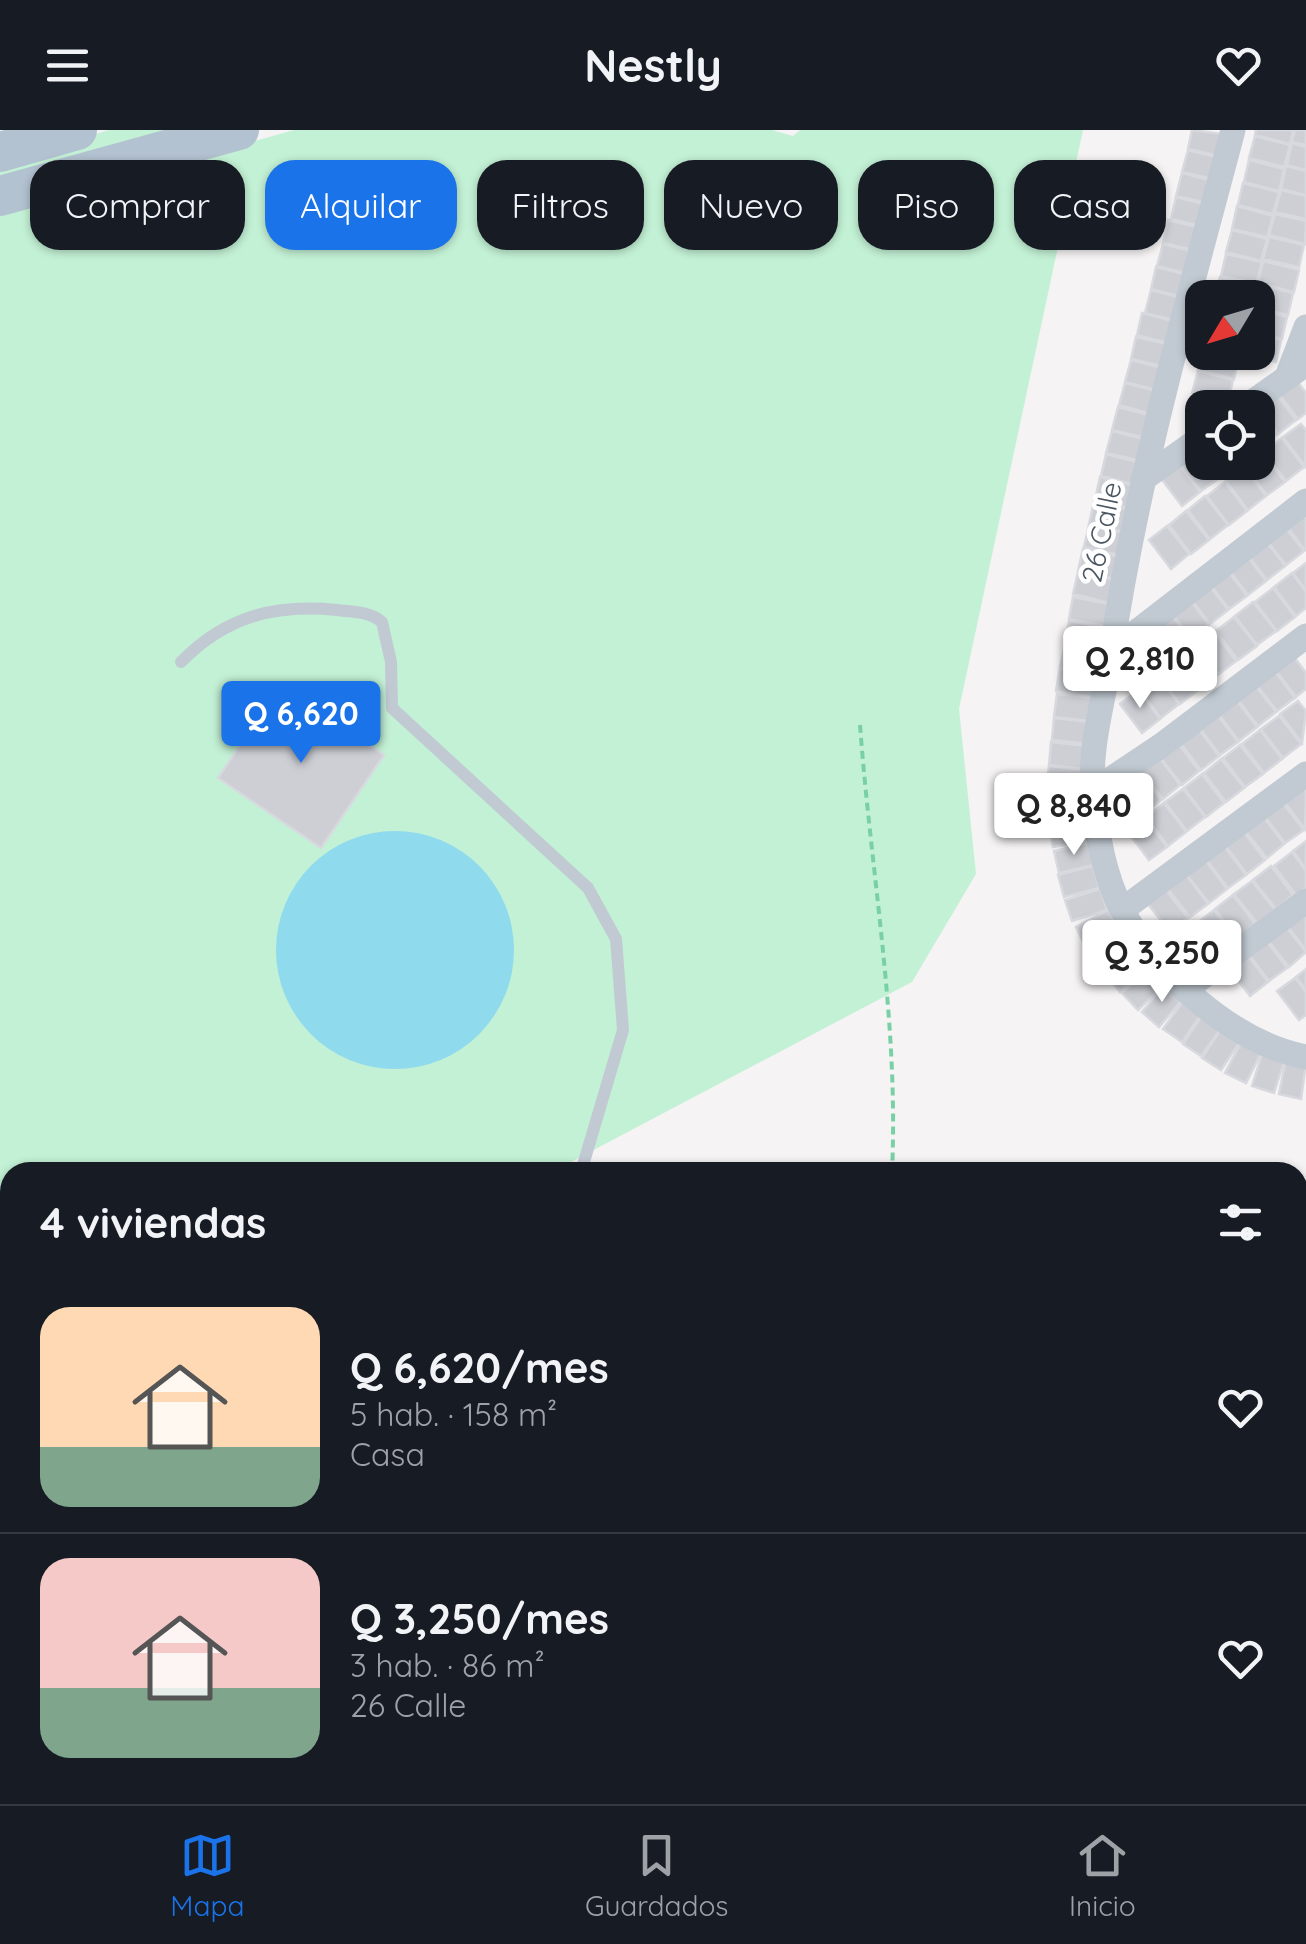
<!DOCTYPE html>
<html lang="es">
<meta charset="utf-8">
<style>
body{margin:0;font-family:Quicksand,sans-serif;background:#242831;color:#f1f3f6;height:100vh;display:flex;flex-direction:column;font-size:38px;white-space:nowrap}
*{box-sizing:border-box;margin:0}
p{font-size:32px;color:#9ea1a6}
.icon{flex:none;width:55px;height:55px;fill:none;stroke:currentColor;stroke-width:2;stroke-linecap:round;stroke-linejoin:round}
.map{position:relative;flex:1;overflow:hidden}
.sheet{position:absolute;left:0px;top:1032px;width:1308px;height:642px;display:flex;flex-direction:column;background:#171b24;border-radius:30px 30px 0 0;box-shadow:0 2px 8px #0004}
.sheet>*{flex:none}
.hud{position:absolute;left:30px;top:30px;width:1248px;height:90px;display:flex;gap:20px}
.needle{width:65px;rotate:232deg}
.fabs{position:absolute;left:1185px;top:150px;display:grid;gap:20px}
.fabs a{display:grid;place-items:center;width:90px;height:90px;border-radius:20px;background:#171b24;box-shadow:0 2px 8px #0004;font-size:50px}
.price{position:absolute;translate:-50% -85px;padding:0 22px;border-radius:10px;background:#fff;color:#222;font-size:32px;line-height:65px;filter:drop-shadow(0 2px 5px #0008)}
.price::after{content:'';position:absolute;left:50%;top:60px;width:30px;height:22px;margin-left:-15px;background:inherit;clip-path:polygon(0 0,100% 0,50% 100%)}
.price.current{background:#1a73e8;color:#fff}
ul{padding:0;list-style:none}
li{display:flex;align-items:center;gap:30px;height:250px;padding:0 40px}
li+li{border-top:2px solid #363941}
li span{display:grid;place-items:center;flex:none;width:280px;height:200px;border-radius:30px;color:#555}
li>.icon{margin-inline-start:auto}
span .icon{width:120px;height:120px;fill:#fffc;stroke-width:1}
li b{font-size:42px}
h2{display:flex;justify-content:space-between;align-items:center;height:120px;padding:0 40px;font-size:42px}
.chip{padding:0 35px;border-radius:30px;background:#171b24;box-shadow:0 2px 8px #0004;font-size:35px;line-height:90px}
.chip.current{background:#1a73e8;color:#fff}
header{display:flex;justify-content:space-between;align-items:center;height:130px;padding:0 40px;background:#171b24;font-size:45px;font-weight:800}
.menu{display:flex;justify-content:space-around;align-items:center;height:140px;border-top:2px solid #363941;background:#171b24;font-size:28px;color:#9ea1a6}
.menu a{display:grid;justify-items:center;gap:5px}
.menu .current{color:#1a73e8}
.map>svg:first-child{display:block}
.green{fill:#c3f1d5}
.water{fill:#90daee}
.building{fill:#cdcfd5;stroke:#d7d9de;stroke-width:2.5}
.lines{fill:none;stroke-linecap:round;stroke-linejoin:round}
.path{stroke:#7ad0a6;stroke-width:4;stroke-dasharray:8 5;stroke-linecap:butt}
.service{stroke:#c1cad2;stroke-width:12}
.minor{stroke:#c1cad2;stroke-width:25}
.secondary{stroke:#c1cbd6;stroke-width:35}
.primary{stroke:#b3c2d1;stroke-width:40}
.labels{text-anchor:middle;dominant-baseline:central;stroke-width:9;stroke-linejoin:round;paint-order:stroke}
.street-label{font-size:28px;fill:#4a5661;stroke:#fff}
</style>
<header><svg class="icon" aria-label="menu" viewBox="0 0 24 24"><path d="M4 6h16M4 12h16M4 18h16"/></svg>Nestly<svg class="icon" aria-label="heart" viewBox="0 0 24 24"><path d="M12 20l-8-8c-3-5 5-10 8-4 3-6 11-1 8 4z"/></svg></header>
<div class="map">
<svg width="1306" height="1674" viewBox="0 0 1306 1674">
<rect width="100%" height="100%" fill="#f5f3f3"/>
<path class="green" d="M109 0H204L0 56V32Z
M294 0H772L793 6 800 0H1083L959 579 976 744 912 852 552 1042H10V1665H365L363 1674H0V83Z
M1306 1645V1674H1248L1266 1665H1298V1649Z"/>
<path class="water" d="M276 820a119 119 0 1 1 238 0a119 119 0 1 1-238 0Z"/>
<path class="building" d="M1192 0 1229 5 1223 27 1188 19Z
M1256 0H1293L1290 14 1255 5Z
M1295 0H1306V15L1292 12Z
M1255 6 1290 15 1284 37 1249 28Z
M1292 13 1306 17V40L1287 35Z
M1188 20 1223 29 1218 50 1182 42Z
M1249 30 1284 39 1279 61 1244 52Z
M1286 36 1306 41V65L1281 59Z
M1182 43 1217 52 1212 74 1176 66Z
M1243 53 1279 62 1273 84 1238 75Z
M1281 60 1306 66V89L1275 82Z
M1176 67 1211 76 1206 97 1171 89Z
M1237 76 1273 86 1267 107 1232 99Z
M1275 84 1306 91 1305 114 1269 105Z
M1168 90 1204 99 1198 121 1163 113Z
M1232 100 1267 109 1261 131 1226 122Z
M1269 107 1304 115 1299 137 1263 129Z
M1163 114 1198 123 1192 145 1157 136Z
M1226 124 1262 132 1256 154 1221 146Z
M1263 131 1299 140 1294 162 1258 153Z
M1156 137 1192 146 1186 168 1151 159Z
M1220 147 1256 156 1253 168H1215Z
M1258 154 1293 163 1288 185 1258 178Z
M1151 160 1186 169 1181 192 1145 183Z
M1258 179 1287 187 1282 209 1258 203Z
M1142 183 1177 192 1172 214 1137 205Z
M1258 204 1281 210 1276 232 1241 223 1258 222Z
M1136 207 1172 215 1166 237 1131 229Z
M1203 222 1239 227 1234 249 1198 240Z
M1131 230 1166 239 1160 261 1125 252Z
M1198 241 1233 250 1228 272 1192 263Z
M1294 247 1306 263V283L1298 289 1276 260Z
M1125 253 1160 262 1155 285 1119 275Z
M1274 261 1296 290 1278 304 1256 275Z
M1118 277 1153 286 1147 308 1112 300Z
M1258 279 1277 304 1259 318 1258 316Z
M1301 294 1306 300 1305 336 1283 307Z
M1112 301 1147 310 1142 331 1106 323Z
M1282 308 1304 337 1286 351 1264 322Z
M1197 319 1202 332 1219 348 1201 361 1179 333Z
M1263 323 1285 352 1267 365 1245 337 1258 332Z
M1106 324 1141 333 1136 355 1101 346Z
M1209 332H1238L1239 334 1221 347Z
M1178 333 1200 362 1182 376 1160 347Z
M1244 337 1266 366 1248 380 1226 351Z
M1100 347 1135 356 1130 378 1095 370Z
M1225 352 1247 381 1229 395 1207 366Z
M1205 366 1228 395 1210 409 1188 380Z
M1094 372 1129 380 1125 402 1089 394Z
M1186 381 1209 410 1191 424 1169 395Z
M1306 385V419L1305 420 1283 391Z
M1281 392 1304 421 1286 435 1263 406Z
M1089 395 1124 403 1119 425 1084 417Z
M1167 396 1189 424 1171 439 1149 410Z
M1263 407 1285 436 1267 450 1245 421Z
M1083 419 1119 427 1114 449 1078 441Z
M1244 422 1266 451 1248 465 1226 436Z
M1306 433V460L1293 443Z
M1225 437 1247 466 1229 479 1207 450Z
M1078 442 1114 450 1109 473 1073 464Z
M1292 443 1306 462V478L1296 486 1274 457Z
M1206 451 1228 480 1210 494 1188 465Z
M1273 458 1295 487 1277 501 1255 472Z
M1187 466 1209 495 1192 509 1169 480Z
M1073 467 1109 474 1105 496 1069 489Z
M1253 472 1276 501 1257 515 1235 486Z
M1168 480 1190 509 1173 523 1150 494Z
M1234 487 1257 516 1238 530 1216 501Z
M1069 491 1104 497 1101 520 1065 513Z
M1149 495 1171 524 1153 538 1131 509Z
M1214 502 1236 531 1219 544 1196 516Z
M1065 515 1100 521 1096 544 1060 537Z
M1195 516 1217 545 1200 559 1178 530Z
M1292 524 1306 543V559L1296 567 1274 538Z
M1176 531 1198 560 1180 574 1158 545Z
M1060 538 1096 545 1092 567 1056 561Z
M1273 539 1295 568 1277 581 1255 553Z
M1157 545 1179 574 1161 588 1139 559Z
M281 554 384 625 321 718 218 648Z
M1254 554 1276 582 1258 596 1236 567Z
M1138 560 1160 589 1142 603 1120 574Z
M1057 564 1093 568 1090 591 1054 587Z
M1235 568 1257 597 1239 611 1217 582Z
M1298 571 1306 581 1302 613 1280 584Z
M1216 583 1238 612 1220 625 1198 596Z
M1279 586 1301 614 1283 628 1261 599Z
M1054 588 1090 592 1088 614 1052 610Z
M1197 597 1219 626 1201 640 1179 611Z
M1260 600 1282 629 1264 643 1242 614Z
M1051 612 1087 616 1085 639 1049 635Z
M1177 612 1199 641 1182 655 1159 626Z
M1240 615 1263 644 1245 657 1223 628Z
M1158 626 1180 655 1163 669 1140 640Z
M1221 629 1244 658 1226 672 1204 643Z
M1049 636 1085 640 1083 663 1046 659Z
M1139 641 1161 670 1143 684 1121 655Z
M1202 644 1224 673 1206 687 1184 658Z
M1301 656 1306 663 1305 699 1283 670Z
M1183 659 1205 687 1187 701 1165 672Z
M1048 665H1084L1085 687 1048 688Z
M1281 671 1304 700 1285 713 1263 684Z
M1164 673 1186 702 1168 716 1146 687Z
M1262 685 1284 714 1267 728 1244 699Z
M1145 688 1167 717 1149 730 1127 701Z
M1085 689 1089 711 1053 717 1049 694Z
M1243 701 1265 730 1247 744 1225 715Z
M1306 711V739L1293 721Z
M1089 713 1094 735 1059 743 1054 721Z
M1224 716 1246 745 1228 758 1206 729Z
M1292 722 1306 741V757L1296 765 1274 736Z
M1205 730 1227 759 1209 773 1186 744Z
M1093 736 1099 758 1064 767 1058 745Z
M1271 736 1293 765 1276 779 1253 750Z
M1186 745 1208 774 1190 787 1168 759Z
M1252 751 1275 780 1257 793 1234 764Z
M1100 759 1107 780 1072 791 1065 770Z
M1165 759 1188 788 1170 802 1147 773Z
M1233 765 1255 794 1237 808 1215 779Z
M1108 780 1119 800 1086 817 1076 797Z
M1214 780 1236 809 1218 823 1196 794Z
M1306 783V820L1285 793Z
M1194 794 1216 823 1198 837 1175 808Z
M1284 794 1306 822 1289 837 1266 808Z
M1119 801 1132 820 1102 840 1089 821Z
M1265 809 1287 838 1269 851 1247 822Z
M1133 821 1147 838 1120 862 1105 844Z
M1246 823 1268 852 1250 866 1228 837Z
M1148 838 1164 855 1138 880 1122 863Z
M1306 839V860L1296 847Z
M1295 848 1306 862V885L1299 890 1277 861Z
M1165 854 1183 869 1159 897 1142 882Z
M1184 870 1202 883 1182 912 1163 899Z
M1203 884 1222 897 1201 926 1183 914Z
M1222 898 1241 910 1221 940 1202 928Z
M1242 911 1262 921 1246 953 1225 943Z
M1263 921 1285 928 1274 963 1252 956Z
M1286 929 1306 933 1301 969 1279 964Z
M1306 1351V1524L1298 1528V1356Z"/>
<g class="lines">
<path class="path" d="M860 595C871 744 899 893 892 1042"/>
<path class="service" d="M181 532C226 486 275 474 337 480 353 482 369 481 382 492L391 532 392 578 588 758 616 809 623 900 581 1042
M1298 1137 1306 1136
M1298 1517 1306 1513
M402 1674 403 1665
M567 1674 592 1665"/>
<path class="minor" d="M1233 0C1187 174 1137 347 1111 525 1104 568 1089 617 1093 661 1096 698 1104 745 1121 778 1155 843 1233 913 1306 927
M1287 247 1306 197
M1244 278 1306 234
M1143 349 1202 307
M1112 521 1306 371
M1093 661 1162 615 1306 506
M1122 780 1306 644
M1186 859 1306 771
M748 1665 752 1674
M994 1665 998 1674"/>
<path class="secondary" d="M1298 1584 1306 1581
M1088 1674 1109 1665"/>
<path class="primary" d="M0 22 77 0
M0 66 239 0"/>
</g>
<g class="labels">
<g class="street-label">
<text transform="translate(1101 402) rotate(-78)">26 Calle</text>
</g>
</g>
</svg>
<div class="fabs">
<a><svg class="needle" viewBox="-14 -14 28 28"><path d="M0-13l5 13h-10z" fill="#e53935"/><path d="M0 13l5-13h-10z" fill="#9ea1a6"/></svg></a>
<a><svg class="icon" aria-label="locate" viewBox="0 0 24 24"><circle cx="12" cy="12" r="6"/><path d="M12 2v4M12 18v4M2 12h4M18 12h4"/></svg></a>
</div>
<b class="price" style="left:1140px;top:581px">Q 2,810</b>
<b class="price current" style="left:301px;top:636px">Q 6,620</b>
<b class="price" style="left:1074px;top:728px">Q 8,840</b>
<b class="price" style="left:1162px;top:875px">Q 3,250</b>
<div class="hud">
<a class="chip">Comprar</a>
<a class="chip current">Alquilar</a>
<a class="chip">Filtros</a>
<a class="chip">Nuevo</a>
<a class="chip">Piso</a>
<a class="chip">Casa</a>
</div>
<section class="sheet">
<h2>4 viviendas<svg class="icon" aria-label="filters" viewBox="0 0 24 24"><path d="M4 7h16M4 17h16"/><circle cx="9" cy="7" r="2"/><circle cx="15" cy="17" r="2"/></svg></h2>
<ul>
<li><span style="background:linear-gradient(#ffd9b3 70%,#7fa58c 0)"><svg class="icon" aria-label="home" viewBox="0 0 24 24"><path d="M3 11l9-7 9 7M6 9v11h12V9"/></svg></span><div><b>Q 6,620/mes</b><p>5 hab. · 158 m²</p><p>Casa</p></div><svg class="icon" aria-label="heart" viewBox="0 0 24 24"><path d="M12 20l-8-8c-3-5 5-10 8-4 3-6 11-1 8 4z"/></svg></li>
<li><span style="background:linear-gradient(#f6c9c9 65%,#7fa58c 0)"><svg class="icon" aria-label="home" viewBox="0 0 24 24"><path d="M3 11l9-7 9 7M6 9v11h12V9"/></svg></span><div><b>Q 3,250/mes</b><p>3 hab. · 86 m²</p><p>26 Calle</p></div><svg class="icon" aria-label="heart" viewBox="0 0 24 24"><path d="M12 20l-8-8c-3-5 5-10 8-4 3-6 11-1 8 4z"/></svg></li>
</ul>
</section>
</div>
<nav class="menu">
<a class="current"><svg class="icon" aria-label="map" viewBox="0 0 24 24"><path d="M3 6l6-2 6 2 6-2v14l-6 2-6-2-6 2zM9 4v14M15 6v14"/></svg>Mapa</a>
<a><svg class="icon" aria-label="saved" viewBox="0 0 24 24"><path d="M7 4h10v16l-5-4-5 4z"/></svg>Guardados</a>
<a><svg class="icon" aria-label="home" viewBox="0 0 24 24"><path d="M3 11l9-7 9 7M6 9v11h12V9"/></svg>Inicio</a>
</nav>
